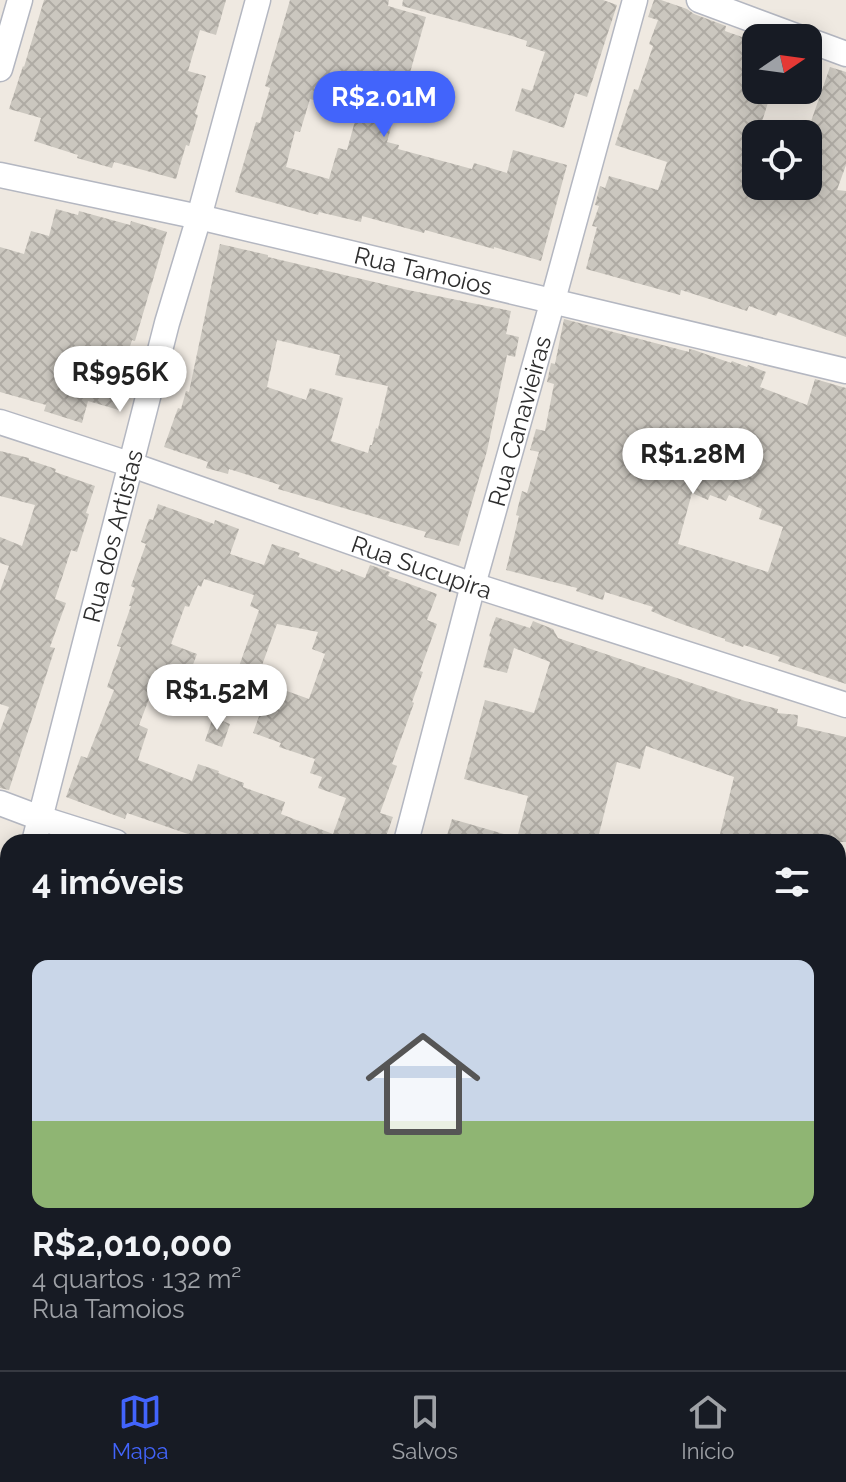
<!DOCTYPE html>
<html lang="pt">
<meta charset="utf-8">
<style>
body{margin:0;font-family:Raleway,sans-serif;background:#20242c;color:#f1f3f6;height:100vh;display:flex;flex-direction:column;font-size:30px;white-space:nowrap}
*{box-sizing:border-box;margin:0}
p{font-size:26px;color:#9ea1a6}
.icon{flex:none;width:44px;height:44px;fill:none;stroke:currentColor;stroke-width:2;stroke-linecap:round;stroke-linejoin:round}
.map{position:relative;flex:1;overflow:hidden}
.side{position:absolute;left:0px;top:834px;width:846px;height:536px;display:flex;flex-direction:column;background:#171b24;border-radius:24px 24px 0 0;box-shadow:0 4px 20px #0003}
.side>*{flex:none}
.needle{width:52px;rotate:77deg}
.buttons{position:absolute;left:742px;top:24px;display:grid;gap:16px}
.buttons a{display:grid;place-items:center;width:80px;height:80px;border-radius:16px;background:#171b24;box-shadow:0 4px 20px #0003;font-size:40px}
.price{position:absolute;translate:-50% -68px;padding:0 18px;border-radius:28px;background:#fff;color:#222;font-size:26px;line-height:52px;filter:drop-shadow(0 2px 4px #0008)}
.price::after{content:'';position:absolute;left:50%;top:48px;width:24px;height:18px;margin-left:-12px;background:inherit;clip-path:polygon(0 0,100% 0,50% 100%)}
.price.on{background:#4264fb;color:#fff}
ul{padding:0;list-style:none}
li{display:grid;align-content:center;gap:16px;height:424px;padding:0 32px}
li+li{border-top:2px solid #363941}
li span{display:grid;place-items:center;height:248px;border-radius:16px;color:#555}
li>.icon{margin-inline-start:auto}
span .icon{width:144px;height:144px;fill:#fffc;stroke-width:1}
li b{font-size:34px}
h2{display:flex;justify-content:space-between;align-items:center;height:96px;padding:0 32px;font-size:34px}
.tab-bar{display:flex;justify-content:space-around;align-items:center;height:112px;border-top:2px solid #363941;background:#171b24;font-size:22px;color:#9ea1a6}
.tab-bar a{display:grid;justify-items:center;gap:4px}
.tab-bar .on{color:#4264fb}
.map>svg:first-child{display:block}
.building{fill:url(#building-cross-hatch);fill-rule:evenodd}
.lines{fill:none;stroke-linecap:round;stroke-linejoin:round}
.minor-casing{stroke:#b4b7c1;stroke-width:27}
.secondary-casing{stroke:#b4b7c1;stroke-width:37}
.trunk-casing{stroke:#c9c9c9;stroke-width:43}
.minor{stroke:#fff;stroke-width:24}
.secondary{stroke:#fff;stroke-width:34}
.trunk{stroke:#f8ba60;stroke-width:40}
.labels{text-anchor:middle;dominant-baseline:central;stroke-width:6;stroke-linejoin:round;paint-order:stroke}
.street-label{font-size:24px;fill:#2e2e2e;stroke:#fff}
</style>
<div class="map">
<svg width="846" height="1370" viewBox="0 0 846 1370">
<defs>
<pattern id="building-cross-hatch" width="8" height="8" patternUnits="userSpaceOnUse" patternTransform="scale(2)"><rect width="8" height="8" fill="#cbc7bf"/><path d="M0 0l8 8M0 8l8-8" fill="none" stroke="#afaba4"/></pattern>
</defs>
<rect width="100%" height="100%" fill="#efe9e1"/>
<path class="building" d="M44 0H226L216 35 200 30 188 71 206 76 195 114 198 115 189 146 186 145 176 179 114 162 112 168 77 158 78 155 34 141 41 118 9 109 23 66 24 67Z
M290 0H389L388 6 426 17 407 83 367 71 357 112 310 99 300 132 295 131 286 167 329 179 338 148 347 150 358 110 393 120 387 142 399 145 398 149 472 169 474 163 507 173 513 150 567 165 541 261 494 247V249L425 230 424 233 362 216 361 222 319 212 318 215 235 192 256 122 260 123 270 88 265 86Z
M403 0H603L617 5 587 97 575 93 564 128 515 111 522 88 532 91 545 52 526 46 527 41 512 36 402 6Z
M654 0H661L687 9 694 14 726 26 725 31 756 42V90H772L758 134H756V186H808V170L812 156 808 154V130L830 67 846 72V165L837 190 846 191V337L778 312 776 316 749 306 747 311 681 290 680 295 586 269 597 227 592 226 599 206 595 205 600 186 605 188 609 176 658 190 667 162 615 145 634 89 638 90 653 46 649 44 658 20 648 17Z
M56 209 78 215 79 211 130 225 131 221 167 232 135 341 132 340 118 386 125 388 119 410 88 401 82 423 44 411 46 405 0 392V247L24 254 31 231 49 236Z
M220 244 268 255V257L408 290 511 311 506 334 519 337 515 357 507 355 487 451 459 546 424 537 426 532 302 496 278 489 280 485 229 469 228 474 206 468 208 462 164 447 178 408 181 409 186 391 189 392ZM277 340 340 355 335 375 388 386 378 429 376 428 372 445H370L368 453 331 441 343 398 310 388 306 400 267 387Z
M564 319 689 352V349L694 350 731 363 732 361 747 367 748 365 766 372 760 387 807 405 815 379 846 388V684L778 661 780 657 744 645 743 647 725 641V639L679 623 651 611 653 607 605 592 603 600 576 591 577 588 506 570 519 516 516 515 522 491 527 493 539 452 530 450 536 429 545 431 554 384 547 382 551 363 555 364ZM692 493 708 500 710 495 726 501 729 495 762 509 759 519 783 527 768 572 678 544Z
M0 451 29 458V460L56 469 55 472 95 486 86 513 89 514 77 552 71 550 55 599 66 603 50 647 55 648 9 790 0 788V731L9 707 0 704V591L9 566 0 563V537L22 546 35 505 0 496Z
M158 504 214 524 215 520 239 529 230 554 264 565 272 544 300 553 298 557 340 572 341 569 365 578 370 565 390 572 388 576 437 594 427 620 437 624 420 671 423 672 412 702 414 703 392 764 397 766 380 813 393 817 384 842H211L127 813 125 819 66 797 81 756 87 758 114 690 107 687 121 647 117 646 131 606H129L135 588 131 586 146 544 141 542 149 519 153 520ZM204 579 254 595 250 606 259 610 237 672 257 679 277 624 318 632 312 649 325 654 309 699 270 685 253 733 281 743 279 747 315 759 310 773 322 777 318 788 346 798 333 834 281 814 285 802 243 787 244 783 218 773 219 771 198 764 192 781 138 760 148 729 139 725 154 686 181 696 197 654 171 644 185 606 189 607 198 585 201 587Z
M496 617 530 628 533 621 553 629 558 638 745 701 778 709 777 713 798 715 797 726 846 737V842H718L734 777 646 746 640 769 617 762 597 842H516L528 796 464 779 485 700 534 713 550 662 514 648 507 673 483 667 491 637 489 636Z
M213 717 230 724 222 747 205 741Z
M452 819 514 837 513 842H445Z"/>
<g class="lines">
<g class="minor-casing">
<g id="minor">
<path d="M699 0 801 38"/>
<path d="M808 40 846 54"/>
<path d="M0 69 20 0"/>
<path id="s1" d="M0 175 199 217 846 371"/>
<path id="s2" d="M0 422 132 465 473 585 846 705"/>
<path d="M0 803 40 818 116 842"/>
<path id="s3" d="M34 842 167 323 199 217 258 0"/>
<path id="s4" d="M406 842 473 585 553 300 635 0"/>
<path d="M0 977 8 945"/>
<path d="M838 1034 846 1036"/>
</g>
</g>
<g class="secondary-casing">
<path id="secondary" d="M0 1178 8 1182
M0 1356 8 1352
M735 1362 773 1370"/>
</g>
<g class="trunk-casing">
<path id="trunk" d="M0 1274 8 1276
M353 1362 380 1370"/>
</g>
<use href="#minor" class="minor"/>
<use href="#secondary" class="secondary"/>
<use href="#trunk" class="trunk"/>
</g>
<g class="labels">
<g class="street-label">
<text stroke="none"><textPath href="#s1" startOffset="434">Rua Tamoios</textPath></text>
<text stroke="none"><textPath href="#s4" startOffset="436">Rua Canavieiras</textPath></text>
<text stroke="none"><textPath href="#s3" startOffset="316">Rua dos Artistas</textPath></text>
<text stroke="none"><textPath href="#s2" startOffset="446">Rua Sucupira</textPath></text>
</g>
</g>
</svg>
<div class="buttons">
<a><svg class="needle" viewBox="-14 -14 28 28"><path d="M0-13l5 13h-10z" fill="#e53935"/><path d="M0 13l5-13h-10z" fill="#9ea1a6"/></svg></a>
<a><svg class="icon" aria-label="locate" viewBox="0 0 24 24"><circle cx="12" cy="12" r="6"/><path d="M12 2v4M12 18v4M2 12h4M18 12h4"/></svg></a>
</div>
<b class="price on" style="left:384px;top:139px">R$2.01M</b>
<b class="price" style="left:120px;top:414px">R$956K</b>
<b class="price" style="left:693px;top:496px">R$1.28M</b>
<b class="price" style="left:217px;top:732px">R$1.52M</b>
<section class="side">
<h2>4 imóveis<svg class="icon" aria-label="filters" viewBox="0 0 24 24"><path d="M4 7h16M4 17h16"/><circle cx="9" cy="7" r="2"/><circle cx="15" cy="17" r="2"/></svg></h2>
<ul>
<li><span style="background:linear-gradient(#c9d6e8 65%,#8fb573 0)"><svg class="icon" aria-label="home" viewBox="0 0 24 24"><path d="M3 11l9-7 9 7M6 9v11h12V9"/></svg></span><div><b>R$2,010,000</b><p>4 quartos · 132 m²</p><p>Rua Tamoios</p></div></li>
</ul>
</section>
</div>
<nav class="tab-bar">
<a class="on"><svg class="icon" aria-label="map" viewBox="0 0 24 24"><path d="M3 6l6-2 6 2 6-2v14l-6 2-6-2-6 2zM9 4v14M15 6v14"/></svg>Mapa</a>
<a><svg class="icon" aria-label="saved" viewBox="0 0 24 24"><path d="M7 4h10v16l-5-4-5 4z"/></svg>Salvos</a>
<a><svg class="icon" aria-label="home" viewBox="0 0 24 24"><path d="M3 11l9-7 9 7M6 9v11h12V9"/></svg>Início</a>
</nav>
